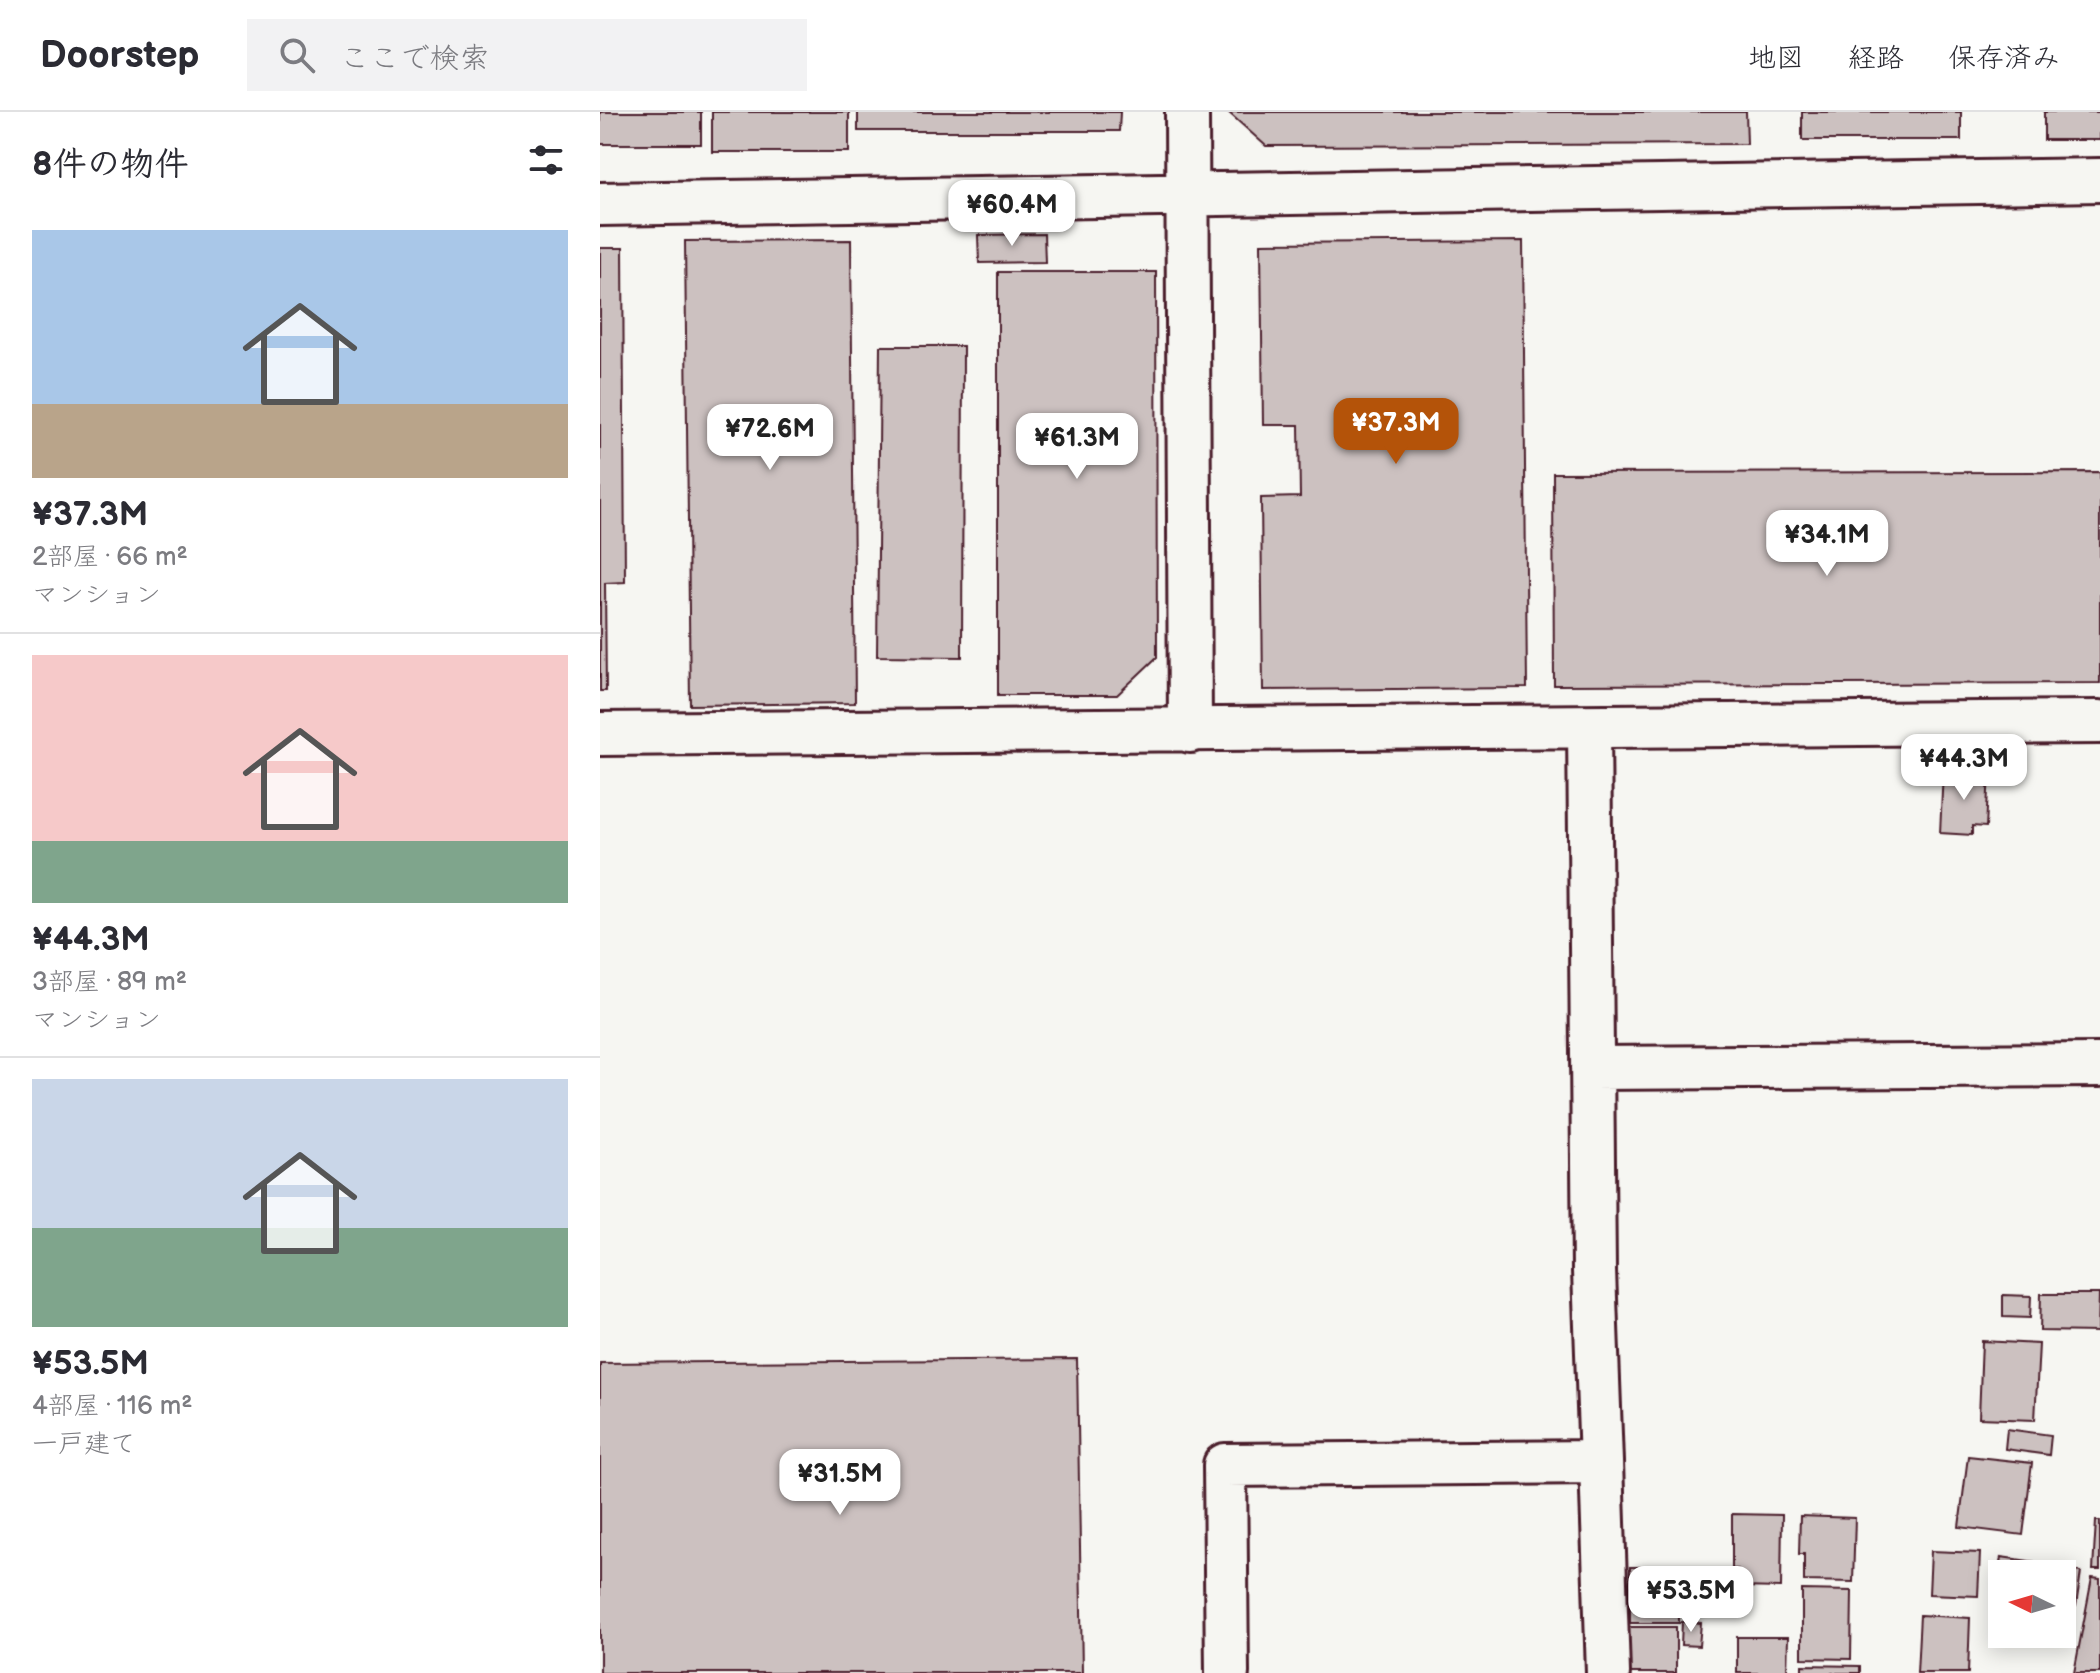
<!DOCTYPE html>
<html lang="ja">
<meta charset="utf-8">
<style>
body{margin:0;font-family:"Balsamiq Sans","Klee One",sans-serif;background:#f2f2f3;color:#2b2b33;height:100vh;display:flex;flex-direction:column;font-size:30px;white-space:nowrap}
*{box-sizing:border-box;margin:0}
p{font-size:26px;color:#7c7c81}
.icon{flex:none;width:44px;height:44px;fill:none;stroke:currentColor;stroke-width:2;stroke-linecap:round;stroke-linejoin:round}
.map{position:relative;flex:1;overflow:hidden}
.side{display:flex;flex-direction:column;background:#fff;width:600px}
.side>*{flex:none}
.needle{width:52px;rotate:275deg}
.fabs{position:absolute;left:1388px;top:1448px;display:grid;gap:16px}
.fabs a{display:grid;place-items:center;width:88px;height:88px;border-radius:0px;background:#fff;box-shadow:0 4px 20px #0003;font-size:40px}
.price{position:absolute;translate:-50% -68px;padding:0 18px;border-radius:16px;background:#fff;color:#222;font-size:26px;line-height:52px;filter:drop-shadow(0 2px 4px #0008)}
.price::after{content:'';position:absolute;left:50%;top:48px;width:24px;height:18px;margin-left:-12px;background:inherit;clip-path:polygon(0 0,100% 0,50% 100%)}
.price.current{background:#b45309;color:#fff}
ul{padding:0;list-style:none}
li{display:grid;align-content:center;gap:16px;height:424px;padding:0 32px}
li+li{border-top:2px solid #e1e1e2}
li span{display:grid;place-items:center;height:248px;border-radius:0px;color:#555}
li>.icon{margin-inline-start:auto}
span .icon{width:144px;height:144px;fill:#fffc;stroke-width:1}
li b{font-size:34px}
h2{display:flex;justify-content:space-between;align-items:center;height:96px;padding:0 32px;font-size:34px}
header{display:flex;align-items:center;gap:48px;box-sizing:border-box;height:112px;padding:0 40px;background:#fff;border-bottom:2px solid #e1e1e2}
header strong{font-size:38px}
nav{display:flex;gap:44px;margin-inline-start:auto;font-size:28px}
.search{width:560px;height:72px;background:#f2f2f3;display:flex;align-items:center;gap:20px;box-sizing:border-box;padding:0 28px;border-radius:0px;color:#7c7c81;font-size:30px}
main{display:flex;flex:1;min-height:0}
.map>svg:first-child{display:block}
.building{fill:#ccc1c0;stroke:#4a1f2b;stroke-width:2}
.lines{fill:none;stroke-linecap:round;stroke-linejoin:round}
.minor-casing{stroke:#4a1f2b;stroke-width:48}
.minor{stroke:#f6f6f2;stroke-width:42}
</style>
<header>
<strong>Doorstep</strong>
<div class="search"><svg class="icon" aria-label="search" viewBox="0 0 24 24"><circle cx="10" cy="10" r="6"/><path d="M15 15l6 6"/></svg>ここで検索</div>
<nav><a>地図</a><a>経路</a><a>保存済み</a></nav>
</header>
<main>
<section class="side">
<h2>8件の物件<svg class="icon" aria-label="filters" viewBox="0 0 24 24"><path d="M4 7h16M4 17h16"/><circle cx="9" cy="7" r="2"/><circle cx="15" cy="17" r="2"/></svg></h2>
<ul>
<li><span style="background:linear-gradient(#a9c7e8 70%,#b9a48a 0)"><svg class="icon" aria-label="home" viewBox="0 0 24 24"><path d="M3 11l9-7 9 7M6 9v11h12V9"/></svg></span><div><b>¥37.3M</b><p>2部屋 · 66 m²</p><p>マンション</p></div></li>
<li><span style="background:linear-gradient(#f6c9c9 75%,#7fa58c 0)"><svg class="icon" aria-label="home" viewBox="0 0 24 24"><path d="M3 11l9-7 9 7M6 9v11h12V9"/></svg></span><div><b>¥44.3M</b><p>3部屋 · 89 m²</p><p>マンション</p></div></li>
<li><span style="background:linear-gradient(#c9d6e8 60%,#7fa58c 0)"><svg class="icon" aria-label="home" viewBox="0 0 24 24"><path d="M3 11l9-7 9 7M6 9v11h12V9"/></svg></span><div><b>¥53.5M</b><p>4部屋 · 116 m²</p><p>一戸建て</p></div></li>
</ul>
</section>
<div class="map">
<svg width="1500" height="1561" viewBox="0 0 1500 1561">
<rect width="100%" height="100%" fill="#f6f6f2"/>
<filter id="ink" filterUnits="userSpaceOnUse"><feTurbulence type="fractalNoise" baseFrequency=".0125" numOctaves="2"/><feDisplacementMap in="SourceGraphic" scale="16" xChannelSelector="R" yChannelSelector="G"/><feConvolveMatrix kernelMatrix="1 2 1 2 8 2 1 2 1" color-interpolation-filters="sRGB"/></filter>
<g filter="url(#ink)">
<path class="building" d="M0 0H101V32H0Z
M112 0H249V40H112Z
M258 0H520L519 19H258Z
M628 0H1146L1147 32 666 34Z
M1202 0H1361V28H1202Z
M1444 0H1500V28H1444Z
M444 122 445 150 379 151 378 123Z
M251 128 255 591 90 593 85 129Z
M923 129 927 576 663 578 661 386 700 385 699 313H663L661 131Z
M0 136H23L25 470 5 471 6 579H0Z
M398 160H556L557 545 517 583H398Z
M280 234H363L362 545 277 544Z
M1500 360V571L954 573 953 361Z
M1343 659 1389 661 1386 715 1372 714V723L1340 721Z
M1441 1182H1499L1498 1220 1440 1219Z
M1403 1183 1431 1184 1430 1206 1403 1205Z
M1382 1229 1439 1232 1435 1308 1379 1306Z
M477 1247 482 1561H0V1251Z
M1407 1317 1451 1323 1449 1343 1405 1337Z
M1368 1344 1432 1351 1423 1423 1359 1415Z
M1132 1402 1182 1403 1181 1476 1139 1475 1138 1457H1132Z
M1200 1404 1255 1406 1253 1470 1204 1469V1442H1199Z
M1496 1409H1500V1458H1493Z
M1331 1439 1380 1441 1378 1484 1329 1482Z
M1401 1445 1457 1453 1455 1462H1402V1484L1395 1483Z
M1030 1455H1079V1511H1030Z
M1460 1456 1481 1460 1476 1494 1462 1492Z
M1492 1466 1500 1467V1561H1474Z
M1202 1478 1252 1479 1251 1547 1202 1546Z
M1320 1503 1370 1506 1368 1561H1317Z
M1082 1510 1101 1511 1099 1534 1081 1533Z
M1029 1515H1076V1561H1029Z
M1137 1525H1188L1187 1561H1137Z
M1202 1553 1260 1554V1561H1202Z"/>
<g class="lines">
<g class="minor-casing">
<path id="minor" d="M587 0 590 619
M0 92 1500 68
M0 622 1500 610
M992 956 1500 953
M1001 1350 1008 1561
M627 1561 625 1353 1001 1350 994 1159 989 615"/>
</g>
<use href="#minor" class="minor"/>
</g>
</g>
</svg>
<div class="fabs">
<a><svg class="needle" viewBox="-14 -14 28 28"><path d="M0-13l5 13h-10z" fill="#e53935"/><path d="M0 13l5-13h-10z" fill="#7c7c81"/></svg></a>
</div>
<b class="price" style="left:412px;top:136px">¥60.4M</b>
<b class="price current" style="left:796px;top:354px">¥37.3M</b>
<b class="price" style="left:170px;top:360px">¥72.6M</b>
<b class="price" style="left:477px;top:369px">¥61.3M</b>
<b class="price" style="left:1227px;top:466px">¥34.1M</b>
<b class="price" style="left:1364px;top:690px">¥44.3M</b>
<b class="price" style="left:240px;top:1405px">¥31.5M</b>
<b class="price" style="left:1091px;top:1522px">¥53.5M</b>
</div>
</main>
